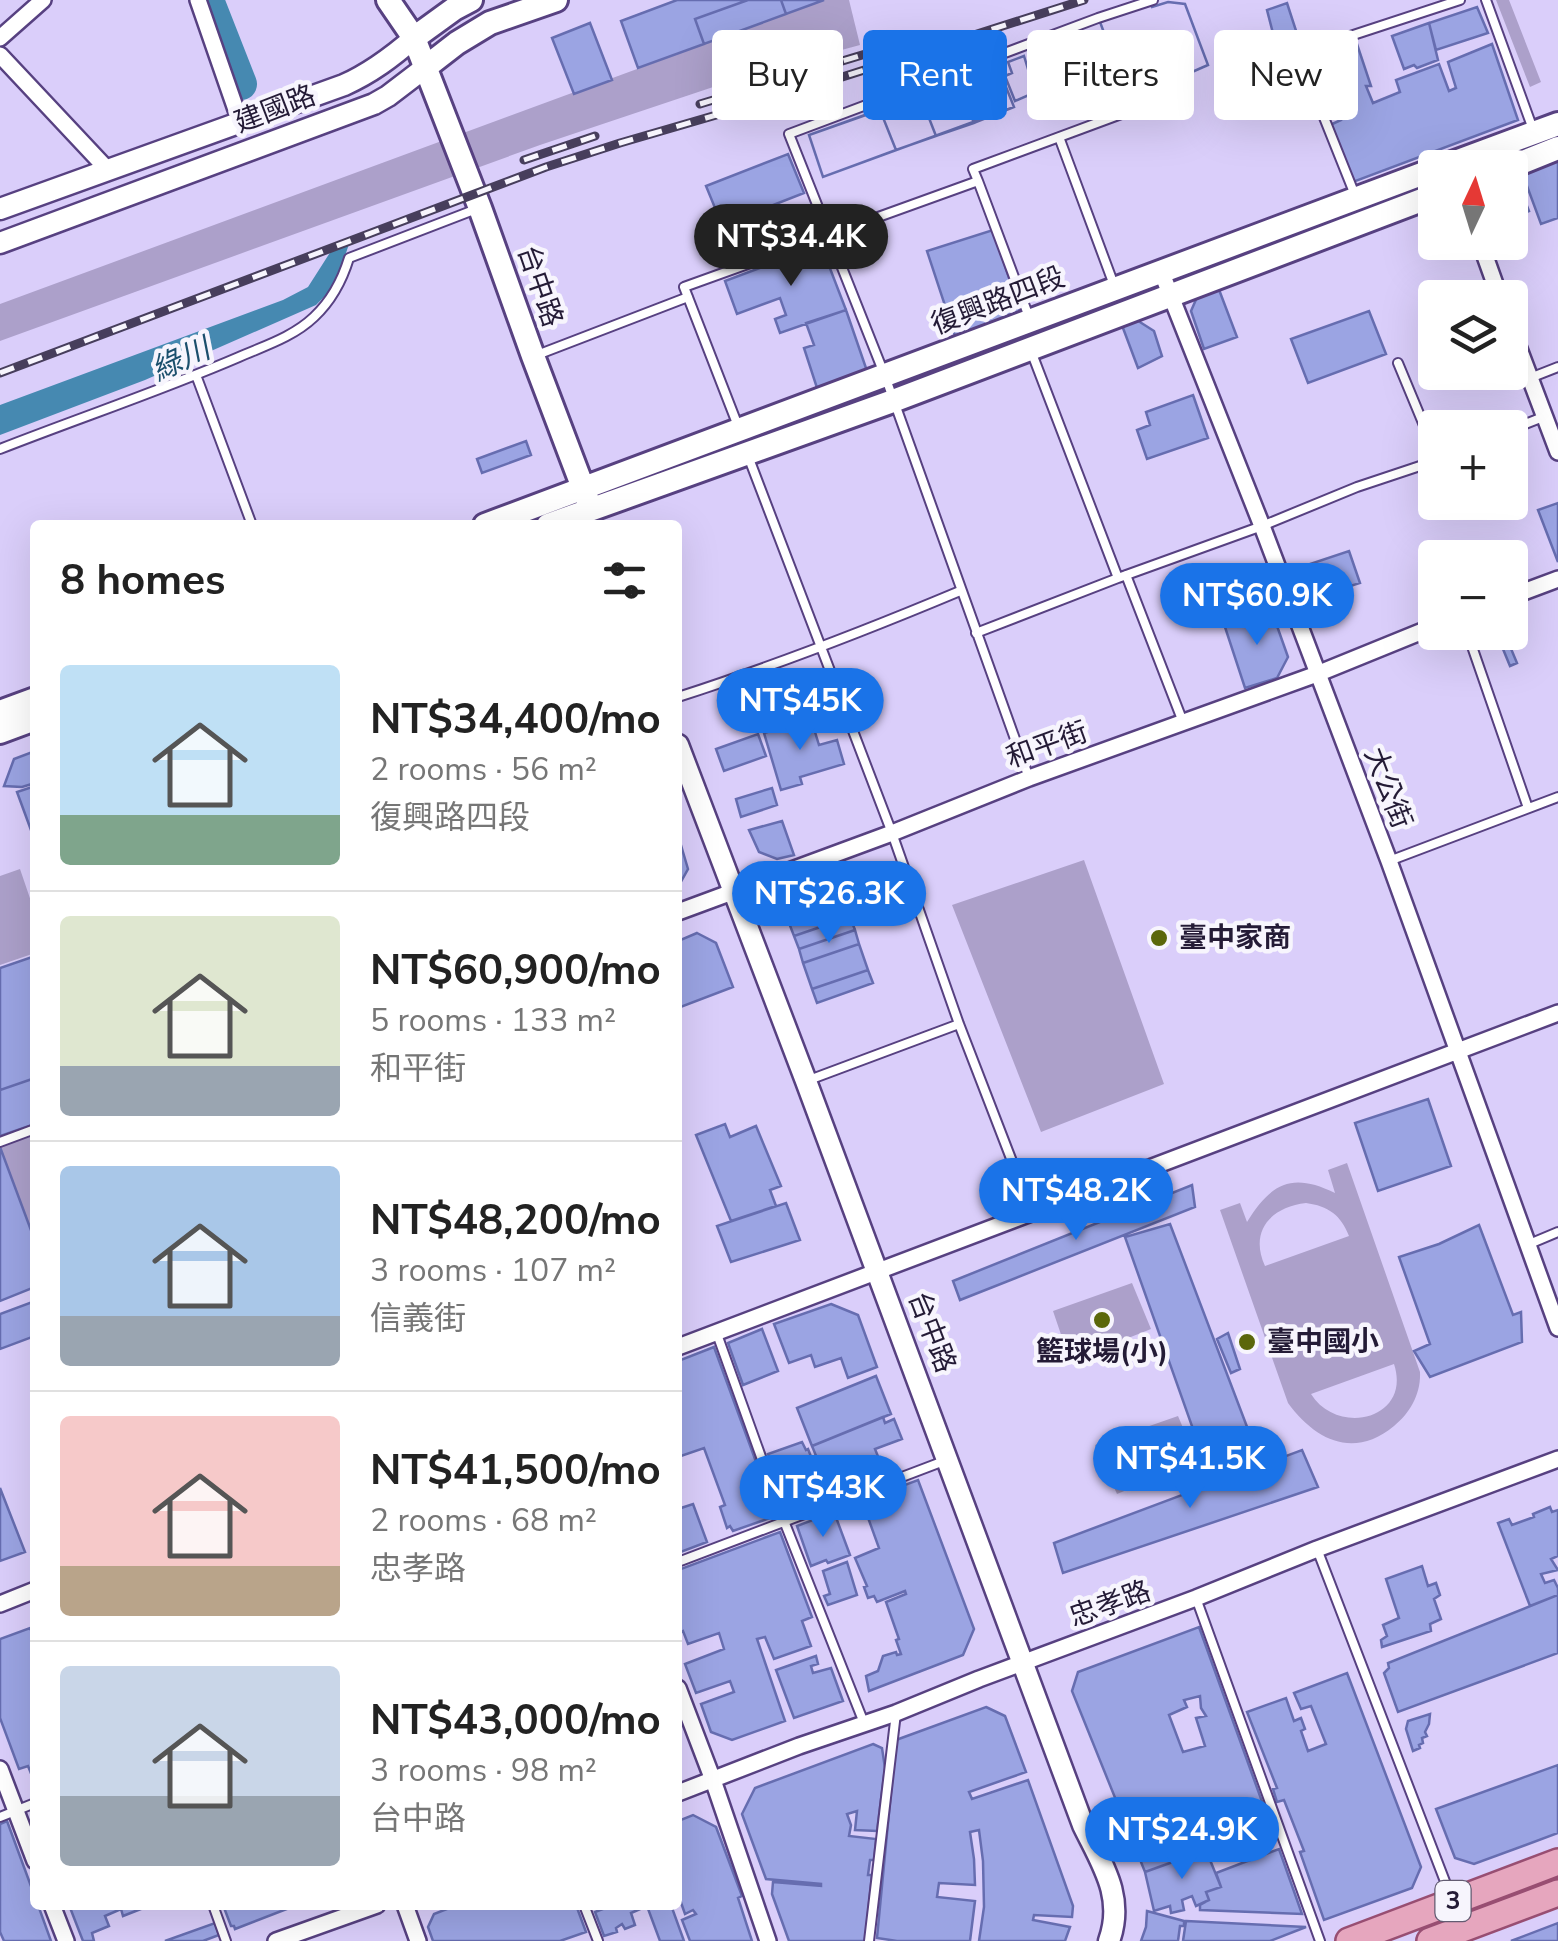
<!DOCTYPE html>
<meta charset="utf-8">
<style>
body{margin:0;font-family:"Nunito Sans","Noto Sans TC",sans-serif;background:#f6f6f6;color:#222;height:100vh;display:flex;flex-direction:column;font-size:38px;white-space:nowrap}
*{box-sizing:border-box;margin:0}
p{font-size:32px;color:#767676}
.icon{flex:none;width:55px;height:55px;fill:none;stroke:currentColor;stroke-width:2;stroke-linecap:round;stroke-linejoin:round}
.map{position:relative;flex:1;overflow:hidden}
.panel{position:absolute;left:30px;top:520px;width:652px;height:1390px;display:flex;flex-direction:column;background:#fff;border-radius:10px;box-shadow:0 10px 40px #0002}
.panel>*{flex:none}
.guide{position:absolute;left:712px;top:30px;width:695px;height:90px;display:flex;gap:20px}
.needle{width:65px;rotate:4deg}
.buttons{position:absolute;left:1418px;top:150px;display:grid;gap:20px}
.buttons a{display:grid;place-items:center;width:110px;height:110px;border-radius:10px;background:#fff;box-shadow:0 10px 40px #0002;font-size:50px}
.price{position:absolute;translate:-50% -85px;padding:0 22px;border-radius:35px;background:#1a73e8;color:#fff;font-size:32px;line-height:65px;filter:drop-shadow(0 2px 5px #0008)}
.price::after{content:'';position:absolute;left:50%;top:60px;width:30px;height:22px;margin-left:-15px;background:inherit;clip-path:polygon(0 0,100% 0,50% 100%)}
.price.active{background:#222;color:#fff}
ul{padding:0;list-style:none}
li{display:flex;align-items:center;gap:30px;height:250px;padding:0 30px}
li+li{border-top:2px solid #e0e0e0}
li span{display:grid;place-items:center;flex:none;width:280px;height:200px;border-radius:10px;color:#555}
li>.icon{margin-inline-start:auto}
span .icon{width:120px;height:120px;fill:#fffc;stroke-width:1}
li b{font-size:42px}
h2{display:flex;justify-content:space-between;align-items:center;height:120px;padding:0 30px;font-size:42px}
.pill{padding:0 35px;border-radius:10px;background:#fff;box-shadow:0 10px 40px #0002;font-size:35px;line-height:90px}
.pill.active{background:#1a73e8;color:#fff}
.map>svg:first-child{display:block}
.green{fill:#aca0ca;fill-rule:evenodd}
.water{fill:#4689b1}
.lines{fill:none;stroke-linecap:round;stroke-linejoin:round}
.river{stroke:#4689b1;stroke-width:32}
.building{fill:#9ba4e3;stroke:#666db0;stroke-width:2.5;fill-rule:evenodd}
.service-casing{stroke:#574181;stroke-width:12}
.minor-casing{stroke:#574181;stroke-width:20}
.tertiary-casing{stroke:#574181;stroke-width:25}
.secondary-casing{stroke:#574181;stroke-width:28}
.primary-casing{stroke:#984e72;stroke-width:30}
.service{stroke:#fff;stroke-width:8}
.minor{stroke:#fff;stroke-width:15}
.tertiary{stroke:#fff;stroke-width:20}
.secondary{stroke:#fff;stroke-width:22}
.primary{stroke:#e6a6be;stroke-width:25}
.rail-casing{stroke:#473e5c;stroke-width:9}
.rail{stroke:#f7f5fd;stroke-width:5;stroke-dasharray:15;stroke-linecap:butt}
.poi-dot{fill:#5b670b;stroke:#f7f5fd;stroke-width:4}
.labels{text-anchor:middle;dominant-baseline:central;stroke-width:9;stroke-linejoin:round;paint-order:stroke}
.shield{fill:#f7f5fd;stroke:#635c72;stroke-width:2.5}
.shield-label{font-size:25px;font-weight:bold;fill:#241b36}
.street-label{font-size:28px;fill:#241b36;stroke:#f7f5fd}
.poi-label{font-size:28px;font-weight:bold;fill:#241b36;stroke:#f7f5fd;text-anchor:start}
.water-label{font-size:30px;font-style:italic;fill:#1b4f6c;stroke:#f7f5fd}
</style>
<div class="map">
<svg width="1558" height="1941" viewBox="0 0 1558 1941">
<rect width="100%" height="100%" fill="#dacefa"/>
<path class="green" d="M824 0H849L860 45 749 75 540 145 0 341V304Z
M1496 0H1509L1541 82 1530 87Z
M1084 860 1164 1084 1041 1132 952 905Z
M20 869 35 913V953L0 965V876Z
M35 1135V1241L0 1147Z
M1347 1163 1420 1372C1421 1394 1410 1413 1394 1426 1354 1459 1316 1441 1288 1403L1220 1210 1240 1203 1247 1222C1271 1183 1292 1172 1335 1193L1328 1170ZM1306 1203C1328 1206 1341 1215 1349 1236L1265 1266C1249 1231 1271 1207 1306 1203ZM1394 1364C1412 1419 1338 1437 1311 1394Z
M1132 1283 1151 1329 1070 1361 1053 1311Z
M1178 1416 1197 1461 1117 1494 1095 1445Z"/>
<path class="water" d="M349 244 335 286 316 305 145 380 0 435V405L283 300 308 287 331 251Z"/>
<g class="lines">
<path class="river" d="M208 0 241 84"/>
</g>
<path class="building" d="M677 0H748L695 19 704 44 638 68 621 21Z
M748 0H781L786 14 704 44 695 19Z
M781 0H824L786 14Z
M1168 2 1185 4 1208 65 1176 79 1165 51 1051 91 1035 50 1103 30 1100 22 1150 3 1152 7Z
M1168 2 1185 4 1208 65 1176 79 1165 51 1088 78 1075 38 1103 30 1100 22 1150 3 1152 7Z
M1287 3 1299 40 1310 34 1318 63 1269 80 1271 90 1244 94 1234 59 1276 45 1267 10Z
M1477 7 1488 33 1436 50 1429 23Z
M590 23 612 80 574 94 552 38Z
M1429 23 1438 60 1417 68 1414 65 1404 69 1392 36Z
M1075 38 1088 78 1051 91 1035 50Z
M1338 40V46L1356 41 1371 86H1366L1373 103 1400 92 1396 80 1439 64 1449 91 1456 88 1448 62 1492 44 1518 120 1353 182 1330 125 1341 120 1319 55 1326 51 1323 45Z
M1024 56 1028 69 1036 66 1045 88 1015 101 1005 76 1012 73 1008 62Z
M1024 56 1028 69 1036 66 1045 88 1015 101 1005 76 1012 73 1008 62Z
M998 67 1014 107 823 177 809 135Z
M998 67 1014 107 974 123 957 82Z
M957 82 974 123 936 136 920 95Z
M920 95 936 136 896 150 880 110Z
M880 110 896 150 823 177 809 135Z
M788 154 804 193 722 225 706 186Z
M1558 154V218L1541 224 1520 167Z
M1513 170 1529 211 1510 219V171Z
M993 230 1021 314 955 336 927 251Z
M821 245 846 310 780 333 775 319 786 315 780 298 737 314 725 281Z
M1218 287 1237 337 1204 349 1191 311 1198 295Z
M846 310 867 371 817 388 804 348 814 345 806 323Z
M1369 311 1386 354 1308 383 1291 339Z
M1132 317 1154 331 1162 356 1138 368 1120 320Z
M1193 395 1208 438 1147 459 1137 430 1150 425 1146 412Z
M526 441 531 455 482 473 477 459Z
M1558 503V562L1538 510Z
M1349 551 1360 583 1306 600 1295 569Z
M1271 609 1288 657 1277 678 1245 688 1224 624Z
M1496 632H1504L1517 663 1510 666Z
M811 719 819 745 837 740 844 764 800 777 802 784 781 790 764 733Z
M758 734 766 756 724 771 716 749Z
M35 751V783L22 787 4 786 14 759Z
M35 786V841L17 792Z
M772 788 777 805 741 817 736 799Z
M782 821 794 855 777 859 759 852 749 830Z
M678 835 688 869 678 887Z
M836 877 841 890 785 910 780 896Z
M841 890 845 904 789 923 785 910Z
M845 904 850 917 794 936 789 923Z
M850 917 855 930 799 949 794 936Z
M855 930 859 944 803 963 799 949Z
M697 933 716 943 733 987 678 1008V941Z
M859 944 868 970 812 989 803 963Z
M35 956V1078L0 1090V968Z
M868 970 873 983 817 1003 812 989Z
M35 1078V1124L0 1136V1090Z
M1428 1099 1451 1166 1378 1191 1355 1123Z
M725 1124 730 1137 756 1126 781 1186 770 1190 776 1206 731 1221 696 1135Z
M0 1147 35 1241V1287L0 1301Z
M1192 1185 1195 1207 960 1300 953 1281Z
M786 1203 800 1240 731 1262 717 1226Z
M1170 1224 1260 1461 1210 1477 1125 1237Z
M1479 1225 1513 1315 1521 1312 1522 1342 1430 1377 1414 1351 1430 1344 1399 1257 1439 1244Z
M35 1301V1336L0 1349V1314Z
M831 1304 858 1315 877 1367 848 1378 841 1358 815 1367 811 1355 789 1363 774 1324Z
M762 1329 778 1371 743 1385 728 1343Z
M1228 1333 1240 1369 1231 1373 1217 1339Z
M714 1347 774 1511 769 1513 770 1518 733 1531 730 1526 727 1528 720 1507 725 1505 704 1448 678 1457V1361Z
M876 1376 891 1414 812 1446 797 1408Z
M883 1417 885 1423 894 1419 902 1439 875 1449 885 1474 827 1496 818 1469 821 1468 812 1446Z
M802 1442 806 1450 808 1449 821 1482 817 1484 821 1493 787 1505 768 1454Z
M1302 1450 1318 1487 1063 1573 1054 1543Z
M918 1480 974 1629 963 1655 869 1691 866 1676 878 1671 883 1656 896 1652 897 1655 901 1654 896 1640 899 1639 886 1602 906 1594 905 1591 877 1602 874 1596 868 1598 864 1587 867 1586 855 1558 879 1548 862 1501Z
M0 1488 25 1552 0 1561Z
M693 1504 707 1542 678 1553V1509Z
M1550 1507 1552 1512 1558 1510V1556L1551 1559 1558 1570 1541 1574 1545 1583 1554 1580 1558 1588V1595L1530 1606 1498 1523 1509 1519 1512 1525 1534 1517 1533 1514Z
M834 1512 850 1555 828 1563 826 1560 811 1566 797 1526Z
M780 1532 812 1617 802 1621 811 1646 774 1659 765 1637 757 1639 785 1721 732 1740 711 1732 701 1704 734 1692 730 1681 696 1693 685 1664 724 1649 719 1633 688 1644 683 1631 678 1634V1570Z
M847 1562 857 1595 828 1605 824 1596 830 1594 823 1571Z
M1422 1566 1428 1586 1436 1583 1440 1595 1434 1599 1441 1619 1430 1624 1431 1631 1382 1647 1381 1640 1387 1636 1383 1625 1399 1618 1386 1579Z
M1558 1595V1653L1398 1712 1384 1673 1389 1668 1388 1663Z
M1199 1627 1273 1832 1232 1849 1206 1850 1145 1872 1072 1691 1078 1672ZM1200 1696 1201 1708 1206 1716 1196 1718 1205 1746 1183 1752 1169 1715 1187 1707 1184 1700Z
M30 1628 35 1639V1775L32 1776 28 1766 19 1769 0 1718V1639Z
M816 1656 818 1664 811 1666 813 1673 831 1668 843 1701 794 1718 776 1670Z
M1347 1673 1421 1867 1412 1888 1324 1920 1300 1852 1304 1851 1284 1800 1277 1802 1273 1789 1277 1788 1247 1712 1286 1698 1294 1721 1301 1718 1305 1729 1301 1731 1308 1751 1326 1744 1311 1706 1301 1709 1294 1693Z
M986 1707 1005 1716 1026 1772 969 1792 972 1799 1028 1780 1073 1906 1072 1917 1034 1915 1033 1920 1070 1927 1065 1941H979L984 1907 983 1861 979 1830 970 1832 974 1859 975 1885 939 1883 937 1897 975 1901 970 1941H897L877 1938 896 1740Z
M1430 1714 1429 1724 1425 1732 1427 1736 1422 1738 1423 1743 1419 1745 1420 1748 1413 1751 1406 1729 1408 1721Z
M873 1744 882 1748 885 1768 877 1831 855 1830 857 1811 847 1814 851 1825 849 1836 876 1839 874 1860H870L868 1875H872L865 1941H789L772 1894 773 1882 821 1886V1884L766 1879 742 1814 755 1788Z
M1558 1765V1833L1474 1864 1455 1858 1436 1809Z
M693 1815 716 1827 742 1896 738 1898 752 1941H690L682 1920 696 1914 693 1910 685 1914 678 1894V1821Z
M7 1821 35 1897V1905H38L51 1941H4L0 1932V1824Z
M1279 1849 1302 1914 1200 1910V1905L1209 1900 1206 1892 1221 1887 1216 1873Z
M1206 1850 1221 1887 1206 1892 1209 1900 1196 1906 1192 1896 1182 1900 1184 1910 1171 1913 1170 1906 1154 1911 1145 1872Z
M69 1905H151L123 1916 121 1909 105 1916 109 1926 92 1933 94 1941H83Z
M223 1905 250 1906 297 1905 235 1929 234 1926H231Z
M457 1905H576L586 1932 560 1941H433L428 1927 434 1914Z
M613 1905H671L684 1941H660L647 1906 631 1913 635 1925 625 1929 622 1924 616 1928 617 1932 604 1936 595 1912Z
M1147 1911 1184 1921V1926H1180L1178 1941H1141L1146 1927Z
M1186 1921 1306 1927 1270 1941H1183Z
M215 1923 219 1935 203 1941H165Z
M1558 1923V1941H1511Z"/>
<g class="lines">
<g class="service-casing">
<path id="service" d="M1486 0 1534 132
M1338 40 1460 0
M1315 95 1355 195
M1059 137 1114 285
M978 181 1029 317
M1031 351 1118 578
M537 355 688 297
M1398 363 1435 452
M196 375 252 525
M1530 378 1558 367
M738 426 684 287 978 181 973 169 1186 90
M1510 430 1543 417
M0 449C79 418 160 391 239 357 264 346 293 337 314 317 331 301 342 281 349 258L479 208
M748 456 892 833 959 1024 1032 1213
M1126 575 1183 722
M1467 632 1528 808
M976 633 1118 578 1262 526 1357 487 1435 461
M678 697C774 666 867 630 960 591
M1029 778 885 376 789 134 1098 18 1153 0
M1389 861 1558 797
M809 1080 959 1024
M0 1142 35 1129
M1527 1245 1558 1232
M717 1334 784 1521 864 1723
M1317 1549 1451 1897
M678 1562 944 1461
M1196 1598 1320 1941
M0 1817 35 1803
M213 1905 226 1941
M584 1905 598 1941
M869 1941 896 1713"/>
</g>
<g class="minor-casing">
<path id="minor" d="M198 0 241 124
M0 38 43 0
M0 55 107 169
M1480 242 1500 298
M1161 271 1262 526 1389 861 1558 1328
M1510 325 1558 452
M1510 597 1558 579
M678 912 892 833 1029 778 1317 674 1435 626
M678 1347 1558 1013
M0 1604 35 1590
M678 1688 713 1780 768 1941
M0 1769 35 1861
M678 1793 799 1746 896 1713 979 1679 1196 1598 1317 1549 1558 1459
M52 1905 66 1941
M405 1905 418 1941
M276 1941 377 1905"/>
</g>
<g class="tertiary-casing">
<path id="tertiary" d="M0 209 344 85C371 73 392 57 414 38
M0 243 374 104 388 96 426 67
M678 745 806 1081 1083 1825C1102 1864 1125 1897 1109 1941"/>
</g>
<g class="secondary-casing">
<path id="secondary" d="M388 0 414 38 480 208 533 356 588 501
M414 38 454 9 471 0
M426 67 457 43 490 23 556 0
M1439 168 1558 124
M1508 168 1558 148
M485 525 1435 169
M548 525 893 401 1435 195
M0 712 35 699
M0 732 35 719"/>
</g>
<g class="primary-casing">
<path id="primary" d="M1349 1941 1558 1862
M1430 1941 1558 1893"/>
</g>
<use href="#service" class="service"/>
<use href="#minor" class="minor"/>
<use href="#tertiary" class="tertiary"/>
<use href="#secondary" class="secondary"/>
<use href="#primary" class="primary"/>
<g class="rail-casing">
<path id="rail" d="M700 104 882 49
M524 160 595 136
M0 373 546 167 620 143 792 93 1084 0"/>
</g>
<use href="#rail" class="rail"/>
</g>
<g class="poi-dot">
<circle cx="1159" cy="938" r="10"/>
<circle cx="1102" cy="1320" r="10"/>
<circle cx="1247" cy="1342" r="10"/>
</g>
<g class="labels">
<rect class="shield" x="1435.5" y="1881" width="35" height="40" rx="8"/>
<g class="shield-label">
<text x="1453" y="1901">3</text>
</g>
<g class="street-label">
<text transform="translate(275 109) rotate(-21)">建國路</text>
<text transform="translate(540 286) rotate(71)">台中路</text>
<text transform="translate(998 301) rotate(-21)">復興路四段</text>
<text transform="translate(1047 745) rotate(-20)">和平街</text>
<text transform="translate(1388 788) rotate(69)">大公街</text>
<text transform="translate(932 1332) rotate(69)">台中路</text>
<text transform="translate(1110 1604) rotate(-20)">忠孝路</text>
</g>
<g class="poi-label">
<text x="1179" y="938">臺中家商</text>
<text x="1267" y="1342">臺中國小</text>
<text x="1102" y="1352" text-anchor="middle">籃球場(小)</text>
</g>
<g class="water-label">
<text transform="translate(181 360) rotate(-25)">綠川</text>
</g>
</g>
</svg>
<div class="buttons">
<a><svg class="needle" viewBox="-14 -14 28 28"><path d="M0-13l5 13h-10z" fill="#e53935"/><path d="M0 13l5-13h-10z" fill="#767676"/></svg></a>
<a><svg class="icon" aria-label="layers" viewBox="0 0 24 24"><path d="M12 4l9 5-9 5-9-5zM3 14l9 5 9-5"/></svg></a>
<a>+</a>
<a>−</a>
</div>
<b class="price active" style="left:791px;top:289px">NT$34.4K</b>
<b class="price" style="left:1257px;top:648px">NT$60.9K</b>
<b class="price" style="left:800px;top:753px">NT$45K</b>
<b class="price" style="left:829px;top:946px">NT$26.3K</b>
<b class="price" style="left:1076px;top:1243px">NT$48.2K</b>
<b class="price" style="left:1190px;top:1511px">NT$41.5K</b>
<b class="price" style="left:823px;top:1540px">NT$43K</b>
<b class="price" style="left:1182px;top:1882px">NT$24.9K</b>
<div class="guide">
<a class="pill">Buy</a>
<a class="pill active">Rent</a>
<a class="pill">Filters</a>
<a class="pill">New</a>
</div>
<section class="panel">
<h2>8 homes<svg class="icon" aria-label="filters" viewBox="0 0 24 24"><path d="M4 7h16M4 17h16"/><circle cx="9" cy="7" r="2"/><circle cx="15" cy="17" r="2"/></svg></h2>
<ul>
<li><span style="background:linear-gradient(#bfe0f5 75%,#7fa58c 0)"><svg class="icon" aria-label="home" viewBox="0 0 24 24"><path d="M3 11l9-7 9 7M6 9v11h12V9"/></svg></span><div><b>NT$34,400/mo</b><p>2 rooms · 56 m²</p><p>復興路四段</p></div></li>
<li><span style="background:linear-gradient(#dfe7d0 75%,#9aa5b1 0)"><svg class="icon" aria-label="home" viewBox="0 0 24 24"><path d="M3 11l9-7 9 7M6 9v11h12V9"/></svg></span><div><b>NT$60,900/mo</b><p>5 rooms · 133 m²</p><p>和平街</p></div></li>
<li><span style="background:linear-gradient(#a9c7e8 75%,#9aa5b1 0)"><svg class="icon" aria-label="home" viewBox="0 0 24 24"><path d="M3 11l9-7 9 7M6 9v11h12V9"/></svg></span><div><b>NT$48,200/mo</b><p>3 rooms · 107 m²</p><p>信義街</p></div></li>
<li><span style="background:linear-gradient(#f6c9c9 75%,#b9a48a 0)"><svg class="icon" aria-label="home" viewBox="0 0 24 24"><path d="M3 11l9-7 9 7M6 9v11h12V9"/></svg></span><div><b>NT$41,500/mo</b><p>2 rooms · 68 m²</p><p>忠孝路</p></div></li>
<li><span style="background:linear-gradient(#c9d6e8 65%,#9aa5b1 0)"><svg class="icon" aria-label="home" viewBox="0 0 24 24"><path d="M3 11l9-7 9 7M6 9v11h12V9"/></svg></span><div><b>NT$43,000/mo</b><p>3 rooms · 98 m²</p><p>台中路</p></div></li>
</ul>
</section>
</div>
